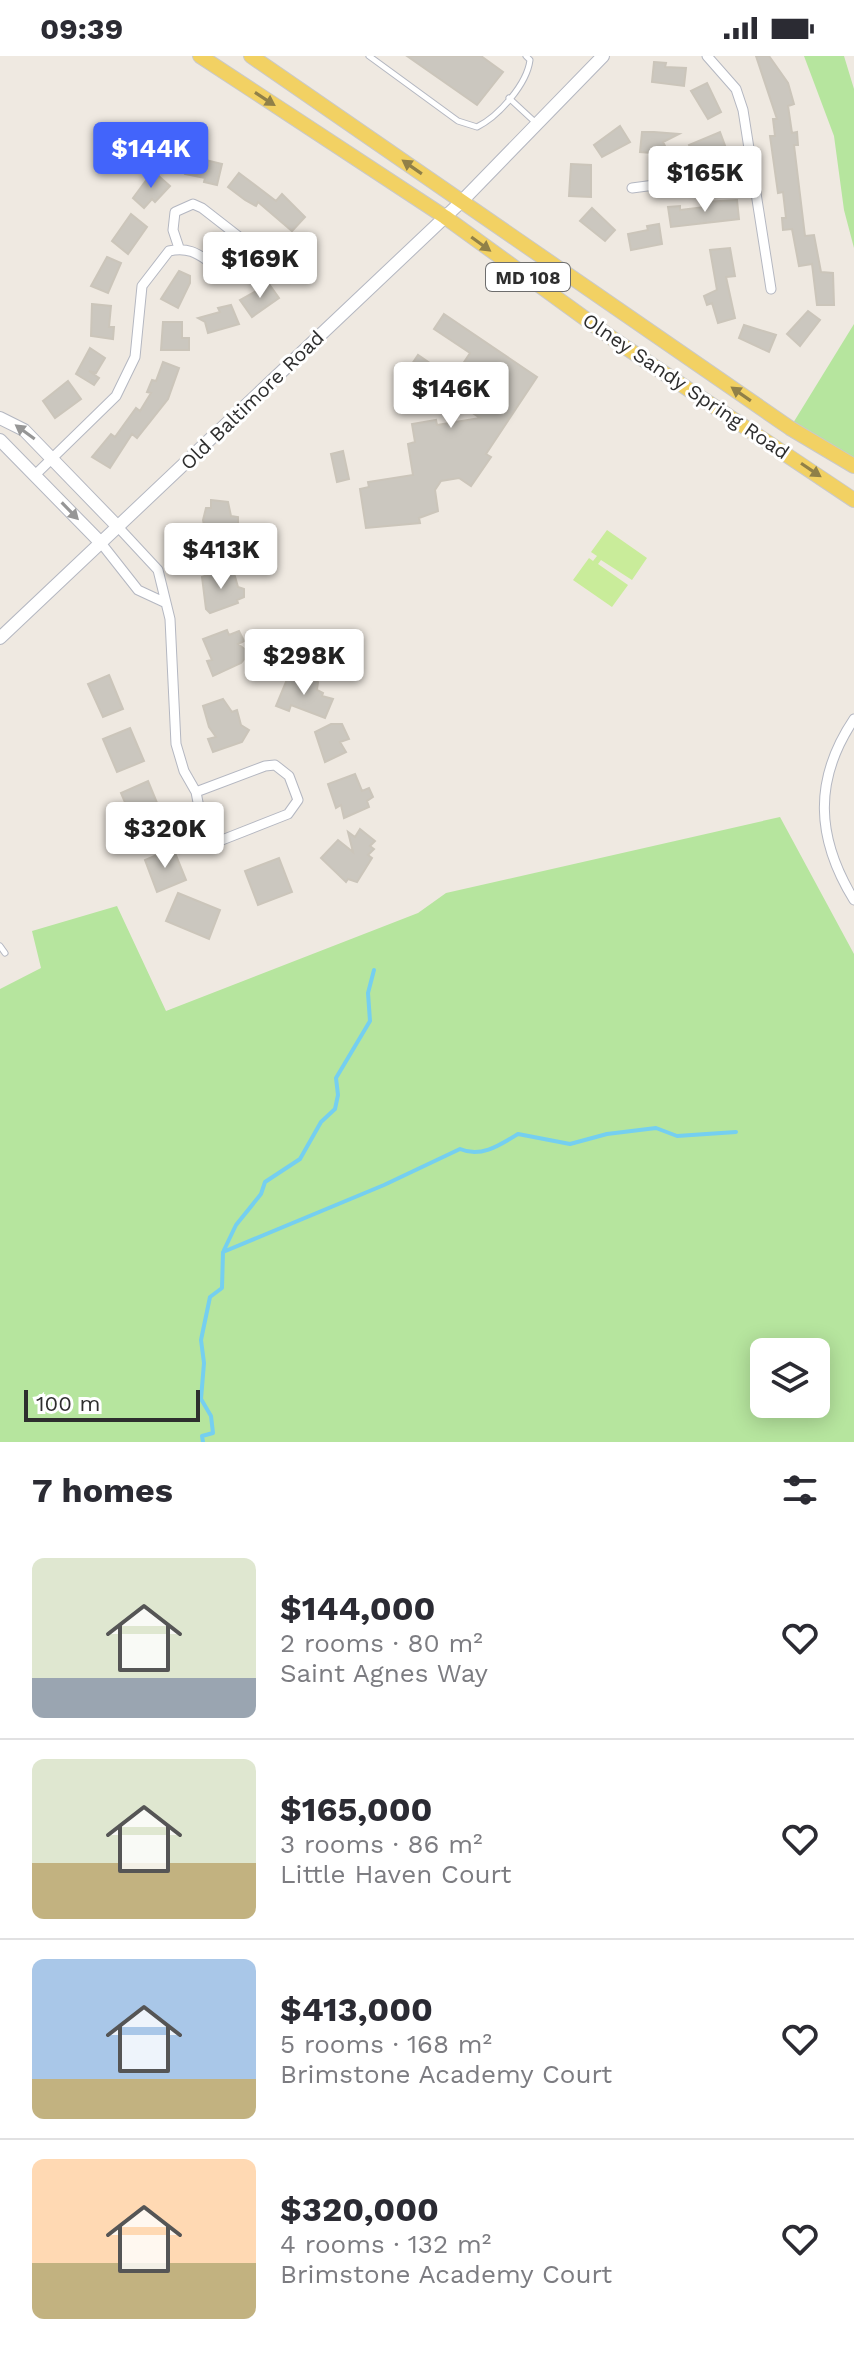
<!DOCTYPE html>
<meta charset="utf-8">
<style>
body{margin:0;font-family:"Work Sans",sans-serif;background:#f7f7f7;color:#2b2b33;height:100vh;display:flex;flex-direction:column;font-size:30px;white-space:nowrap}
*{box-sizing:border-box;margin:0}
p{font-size:26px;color:#7c7c81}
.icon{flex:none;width:44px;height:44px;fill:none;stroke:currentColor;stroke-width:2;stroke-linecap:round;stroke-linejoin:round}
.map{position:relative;height:1386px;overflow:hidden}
.side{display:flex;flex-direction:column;background:#fff;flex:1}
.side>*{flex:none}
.tools{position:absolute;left:750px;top:1282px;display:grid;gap:16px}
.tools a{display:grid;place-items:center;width:80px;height:80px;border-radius:12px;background:#fff;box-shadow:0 4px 20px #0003;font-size:40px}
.scale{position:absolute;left:24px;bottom:20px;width:176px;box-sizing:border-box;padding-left:8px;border:4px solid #2e2e2e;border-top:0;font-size:22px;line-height:28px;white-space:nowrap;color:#2e2e2e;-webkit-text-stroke:6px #fff;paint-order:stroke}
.price{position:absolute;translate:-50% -68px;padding:0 18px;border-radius:8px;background:#fff;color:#222;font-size:26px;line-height:52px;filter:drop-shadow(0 2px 4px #0008)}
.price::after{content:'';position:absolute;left:50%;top:48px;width:24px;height:18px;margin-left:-12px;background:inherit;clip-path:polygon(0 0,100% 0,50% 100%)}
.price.selected{background:#4264fb;color:#fff}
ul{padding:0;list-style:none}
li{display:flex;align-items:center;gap:24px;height:200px;padding:0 32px}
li+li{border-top:2px solid #e1e1e2}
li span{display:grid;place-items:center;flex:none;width:224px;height:160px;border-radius:12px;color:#555}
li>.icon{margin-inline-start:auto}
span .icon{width:96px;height:96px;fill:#fffc;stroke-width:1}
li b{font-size:34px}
h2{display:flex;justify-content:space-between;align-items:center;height:96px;padding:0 32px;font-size:34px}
.status{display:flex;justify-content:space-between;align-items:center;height:56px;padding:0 40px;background:#fff;direction:ltr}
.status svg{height:22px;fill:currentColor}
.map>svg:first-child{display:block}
.green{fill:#b6e59e;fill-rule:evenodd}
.pitch{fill:#c9ec9a}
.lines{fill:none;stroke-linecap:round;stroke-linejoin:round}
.stream{stroke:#75cff0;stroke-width:4}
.building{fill:#cbc7bf;stroke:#cbc5ba;stroke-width:2}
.lane-casing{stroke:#b4b7c1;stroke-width:7}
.street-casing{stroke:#b4b7c1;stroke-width:11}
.secondary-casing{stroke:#b4b7c1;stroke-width:14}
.primary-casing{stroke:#c9c9c9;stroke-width:16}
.lane{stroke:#fff;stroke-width:5}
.street{stroke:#fff;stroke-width:9}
.secondary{stroke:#fff;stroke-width:12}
.primary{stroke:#f2d163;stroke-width:14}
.oneway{fill:#908048}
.oneway2{fill:#969696}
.labels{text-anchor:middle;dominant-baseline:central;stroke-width:6;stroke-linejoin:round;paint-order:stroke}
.shield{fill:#fff;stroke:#6d6d6d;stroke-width:2}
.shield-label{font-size:18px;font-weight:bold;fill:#2e2e2e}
.street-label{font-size:20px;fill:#2e2e2e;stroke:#fff}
</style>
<div class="status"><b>09:39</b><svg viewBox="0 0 49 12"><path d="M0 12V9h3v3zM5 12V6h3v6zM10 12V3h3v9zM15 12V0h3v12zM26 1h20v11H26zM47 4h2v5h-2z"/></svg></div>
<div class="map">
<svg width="854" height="1386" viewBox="0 0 854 1386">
<rect width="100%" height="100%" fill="#efe9e1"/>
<path class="green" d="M804 0H844L854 33V192L844 154 834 80Z
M854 268V410L790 372Z
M780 761 854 898V1386H0V933L41 912 32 875 117 850 166 955 418 857 446 837ZM764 1296H816V1348H764Z"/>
<path class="pitch" d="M607 474 647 502 632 524 601 504 598 508 628 529 612 551 573 524 589 502 593 505 597 500 591 496Z"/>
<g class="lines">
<path class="stream" d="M224 1194 236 1169 261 1138 265 1126 300 1103 321 1066 335 1053 338 1039 336 1022 370 965 368 937 374 914
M203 1386 202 1380 213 1377 211 1360 201 1343 204 1307 201 1284 210 1241 222 1232 223 1196 384 1129 460 1093C481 1102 500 1089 518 1078L570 1088 607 1078 656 1072 677 1080 736 1076"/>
</g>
<path class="building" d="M407 0H481L503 16 477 49Z
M756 0H769L788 27 794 48 788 50 792 77 797 76 798 89H794L805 180 814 179 821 216 833 217 834 249H817L812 208 799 210 792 173 783 174 782 162H786L783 136 778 137 770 80H775L773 63H777Z
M654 6 666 7 665 11 686 12 684 30 652 26Z
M707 27 721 56 708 63 691 35Z
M620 70 630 86 602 101 594 89Z
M642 76H654L679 78 663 86 667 94 653 93 652 97 640 96Z
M720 76 727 95 707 102 706 99 695 103 689 89Z
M189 100 222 108 217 129 204 126 205 122 185 118Z
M571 108 591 109V141L569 140Z
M153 115 170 130 155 146 152 143 144 152 133 142Z
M239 117 276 145 282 138 305 161 292 175 258 146 256 150 245 144 228 131Z
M737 144 739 163 671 171 668 151 680 150V154L705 151 704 146Z
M592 152 615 174 605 185 580 165Z
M131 158 147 171 128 198 112 185Z
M659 168 662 188 631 194 628 178 648 174 647 170Z
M730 192 735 220 726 221 735 262 718 267 712 247 707 249 704 240 717 234 710 194Z
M289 194 304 202 290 227 272 217Z
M107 201 121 207 108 237 91 230Z
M179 215 190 220V227L178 252 161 243Z
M269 228 279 242 252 261 240 244Z
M92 248 111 250 109 271H114L113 283 91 280Z
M231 249 239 268 208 277 205 266 198 262 220 256 218 252Z
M808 255 820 264 800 290 787 278Z
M444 258 537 321 486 398 491 401 471 430 459 422 441 425 435 434 438 455 419 462 420 467 366 472 360 433 369 431 368 426 413 419 408 388 415 386 412 368 436 364 437 369 480 362 408 314 418 299 453 323 470 297 434 273Z
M163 266H182V282H189V294H161Z
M744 269 776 279 769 296 739 282Z
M90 292 105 302 96 317 89 315 99 322 94 329 76 318Z
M163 306 179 312 168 343 137 382 132 378 110 412 92 401 111 378 115 381 136 352 140 355 151 337 147 336 152 324 156 325Z
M68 325 81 343 55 362 43 345Z
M343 395 349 423 337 426 331 398Z
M211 444 228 446 231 460 238 461V471L229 472 228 491 196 489 199 475H205L203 464 206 452H211Z
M225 513 227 518 234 517 238 531 244 533V541L237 544 238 547 210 557 206 553 202 521Z
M227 574 229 579 239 575 244 585 238 588 247 595V600L241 607 213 620 207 605 212 604 203 583Z
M109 619 123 653 103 661 88 628Z
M288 621 306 628 309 622 318 626 317 634 323 637 322 640 333 643 325 662 291 649 289 655 276 650Z
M223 643 232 656 237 654 241 669 249 674 242 686 213 696 208 683 216 681 209 671 203 650Z
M331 668H342L349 683 340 686 346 696 325 706 315 676Z
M130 672 144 705 117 716 103 683Z
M355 718 362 735 369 732 373 741 367 745 369 751 344 762 341 749 336 752 328 728Z
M148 725 162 759 135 770 121 737Z
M360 773 375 785 370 790 374 793 368 799 372 802 357 826 348 823 346 826 321 802 338 784 353 796 348 776 355 781Z
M173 792 186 824 157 836 145 804Z
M279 802 292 836 258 849 245 815Z
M178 837 220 854 209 883 166 865Z"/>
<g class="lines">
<g class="lane-casing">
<path id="lane" d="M369 0 458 65 477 71C499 60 527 28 530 4L526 0
M509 42 536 67
M0 890 5 897"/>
</g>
<g class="street-casing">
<path id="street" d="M707 0 736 33 743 54 771 233
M632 132 752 116
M35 419 116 340 135 301 142 230 169 195C202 188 206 213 236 217 248 208 249 202 247 187L202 152 193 148 175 156 173 174 179 192
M119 472 158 514 170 563 176 688 184 715 196 736 202 767 222 784 288 758 298 744 289 720 275 709 265 710 196 736
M101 487 138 534 166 547
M854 663C813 724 816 782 854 844"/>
</g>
<g class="secondary-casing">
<path id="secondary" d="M0 362 24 374 119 472
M0 384 101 487
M0 582 462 145 603 0"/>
</g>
<g class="primary-casing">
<path id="primary" d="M200 0 445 161 616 285 854 444
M251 0 790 372 854 410"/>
</g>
<use href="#lane" class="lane"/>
<use href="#street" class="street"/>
<use href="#secondary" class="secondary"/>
<use href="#primary" class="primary"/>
</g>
<defs><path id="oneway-solid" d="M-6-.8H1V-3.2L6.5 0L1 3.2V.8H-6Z" transform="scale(2)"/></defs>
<g class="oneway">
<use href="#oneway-solid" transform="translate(265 43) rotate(33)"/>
<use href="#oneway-solid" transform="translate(412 111) rotate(-145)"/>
<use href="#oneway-solid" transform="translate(481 188) rotate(36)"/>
<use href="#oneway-solid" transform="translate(741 338) rotate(-145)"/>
<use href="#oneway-solid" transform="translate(811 414) rotate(34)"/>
</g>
<g class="oneway2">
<use href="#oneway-solid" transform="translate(25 376) rotate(-144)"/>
<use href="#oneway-solid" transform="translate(70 455) rotate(46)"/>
</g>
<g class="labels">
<rect class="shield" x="486" y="207" width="84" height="28" rx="6"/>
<g class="shield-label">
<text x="528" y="221">MD 108</text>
</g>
<g class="street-label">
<text transform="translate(686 330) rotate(34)">Olney Sandy Spring Road</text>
<text transform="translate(252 344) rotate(-44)">Old Baltimore Road</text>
</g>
</g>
</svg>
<div class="tools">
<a><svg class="icon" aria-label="layers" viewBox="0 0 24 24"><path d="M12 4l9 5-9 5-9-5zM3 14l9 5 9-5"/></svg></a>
</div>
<div class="scale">100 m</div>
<b class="price selected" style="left:151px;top:134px">$144K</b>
<b class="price" style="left:705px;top:158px">$165K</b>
<b class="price" style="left:260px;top:244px">$169K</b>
<b class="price" style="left:451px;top:374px">$146K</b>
<b class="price" style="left:221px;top:535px">$413K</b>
<b class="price" style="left:304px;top:641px">$298K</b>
<b class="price" style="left:165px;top:814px">$320K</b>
</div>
<section class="side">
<h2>7 homes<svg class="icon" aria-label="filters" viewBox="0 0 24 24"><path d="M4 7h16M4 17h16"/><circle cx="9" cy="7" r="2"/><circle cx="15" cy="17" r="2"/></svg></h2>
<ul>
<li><span style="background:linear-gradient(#dfe7d0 75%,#9aa5b1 0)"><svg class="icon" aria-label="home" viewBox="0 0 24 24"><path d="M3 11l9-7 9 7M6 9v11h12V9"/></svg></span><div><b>$144,000</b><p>2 rooms · 80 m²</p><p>Saint Agnes Way</p></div><svg class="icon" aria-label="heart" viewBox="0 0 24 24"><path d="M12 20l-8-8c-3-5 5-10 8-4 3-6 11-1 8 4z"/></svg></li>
<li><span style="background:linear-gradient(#dfe7d0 65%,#c2b280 0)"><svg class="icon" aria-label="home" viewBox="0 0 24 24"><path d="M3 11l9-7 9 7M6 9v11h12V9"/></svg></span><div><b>$165,000</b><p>3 rooms · 86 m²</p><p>Little Haven Court</p></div><svg class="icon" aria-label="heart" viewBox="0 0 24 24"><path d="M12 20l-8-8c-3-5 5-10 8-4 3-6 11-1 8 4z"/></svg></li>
<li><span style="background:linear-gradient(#a9c7e8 75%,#c2b280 0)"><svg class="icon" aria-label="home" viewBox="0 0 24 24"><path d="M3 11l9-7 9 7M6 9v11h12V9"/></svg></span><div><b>$413,000</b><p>5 rooms · 168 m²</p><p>Brimstone Academy Court</p></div><svg class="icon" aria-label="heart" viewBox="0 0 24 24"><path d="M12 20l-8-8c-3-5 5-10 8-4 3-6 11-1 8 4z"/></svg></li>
<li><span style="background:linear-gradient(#ffd9b3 65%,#c2b280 0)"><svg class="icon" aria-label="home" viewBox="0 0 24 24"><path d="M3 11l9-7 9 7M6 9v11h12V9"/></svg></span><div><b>$320,000</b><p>4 rooms · 132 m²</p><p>Brimstone Academy Court</p></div><svg class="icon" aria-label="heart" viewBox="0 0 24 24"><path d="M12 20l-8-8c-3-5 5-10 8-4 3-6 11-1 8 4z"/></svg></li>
</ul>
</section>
